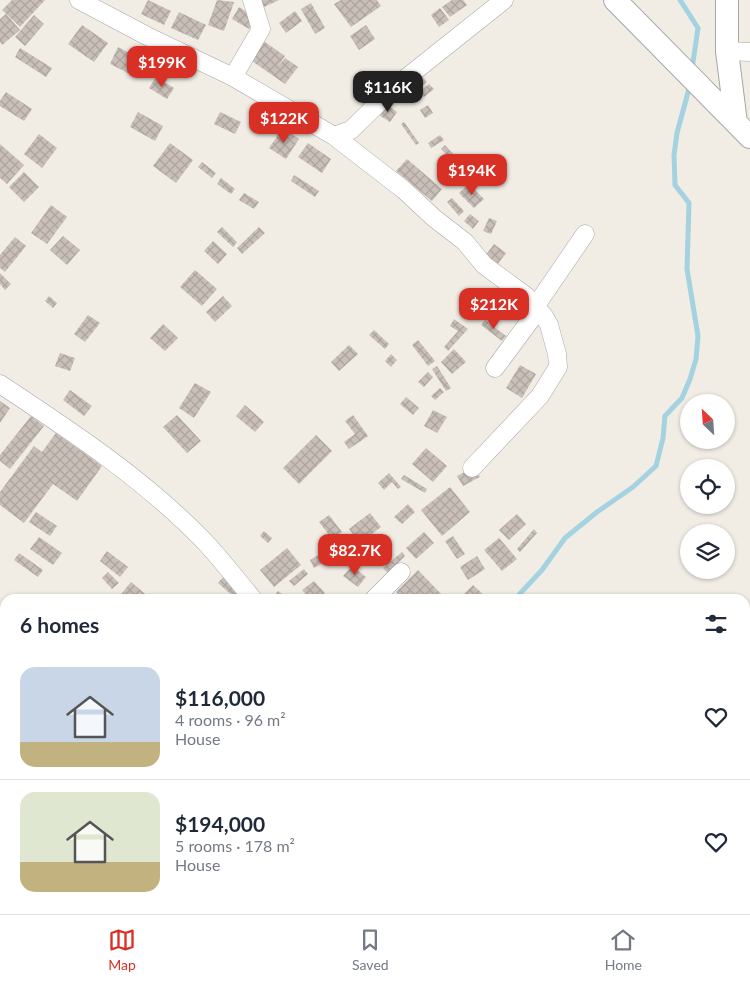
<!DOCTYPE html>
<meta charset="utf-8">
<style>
body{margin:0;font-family:Lato,sans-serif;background:#f2f2f3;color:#1f2937;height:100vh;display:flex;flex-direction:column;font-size:19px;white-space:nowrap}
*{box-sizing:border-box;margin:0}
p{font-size:16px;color:#747a83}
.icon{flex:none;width:28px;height:28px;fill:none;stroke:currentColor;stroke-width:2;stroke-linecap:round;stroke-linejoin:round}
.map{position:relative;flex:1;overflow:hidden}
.sheet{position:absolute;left:0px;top:594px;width:750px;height:321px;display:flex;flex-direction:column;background:#fff;border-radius:15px 15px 0 0;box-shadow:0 1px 4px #0004}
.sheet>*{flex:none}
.needle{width:32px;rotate:335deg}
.controls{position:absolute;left:680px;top:394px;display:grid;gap:10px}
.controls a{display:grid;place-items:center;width:55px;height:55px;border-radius:50%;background:#fff;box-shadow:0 1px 4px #0004;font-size:25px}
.price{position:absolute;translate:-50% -42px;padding:0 11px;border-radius:10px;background:#d93025;color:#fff;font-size:16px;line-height:32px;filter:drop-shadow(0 1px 2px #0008)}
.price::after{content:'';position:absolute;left:50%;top:30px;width:15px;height:11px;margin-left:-8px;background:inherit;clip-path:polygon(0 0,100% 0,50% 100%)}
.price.active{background:#222;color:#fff}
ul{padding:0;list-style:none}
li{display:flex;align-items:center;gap:15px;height:125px;padding:0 20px}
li+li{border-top:1px solid #e0e1e3}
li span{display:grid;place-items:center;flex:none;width:140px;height:100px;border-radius:15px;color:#555}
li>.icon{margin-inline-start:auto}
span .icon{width:60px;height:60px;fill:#fffc;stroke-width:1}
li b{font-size:21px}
h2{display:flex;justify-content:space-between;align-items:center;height:60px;padding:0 20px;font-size:21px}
.tab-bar{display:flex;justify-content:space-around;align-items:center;height:70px;border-top:1px solid #e0e1e3;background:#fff;font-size:14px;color:#747a83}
.tab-bar a{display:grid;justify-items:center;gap:2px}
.tab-bar .active{color:#d93025}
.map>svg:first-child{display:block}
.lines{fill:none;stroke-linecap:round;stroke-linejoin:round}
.stream{stroke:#a4d2e0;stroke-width:5}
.building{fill:url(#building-cross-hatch)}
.minor-casing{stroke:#a7a7a7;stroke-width:19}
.tertiary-casing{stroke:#a7a7a7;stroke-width:24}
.minor{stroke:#fff;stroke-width:18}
.tertiary{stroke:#fff;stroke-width:22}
</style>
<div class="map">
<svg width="750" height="914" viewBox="0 0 750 914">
<defs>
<pattern id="building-cross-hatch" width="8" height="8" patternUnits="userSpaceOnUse" patternTransform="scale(1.25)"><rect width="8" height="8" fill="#c9bfb8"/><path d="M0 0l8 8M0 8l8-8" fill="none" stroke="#aca49e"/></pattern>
</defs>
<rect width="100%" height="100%" fill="#f1ede5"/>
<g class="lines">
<path class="stream" d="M680 0 698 28 692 69
M515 599 542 570 565 538 597 512 633 487 656 466 663 438 665 416 682 398 690 379 696 359 698 336 687 269 689 203 675 185 674 155 677 133 690 85
M0 810H5"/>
</g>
<path class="building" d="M12 0H45L20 27 2 10Z
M148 0 171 11 164 25 141 14Z
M217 0 234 2 224 31 208 25Z
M258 0H279L262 8Z
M341 0H377L381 6 351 27 334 4Z
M452 0H463L467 5 450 17 442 7Z
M311 3 325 28 315 34 301 9Z
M239 7 256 18 249 29 232 19Z
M440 8 449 20 439 27 431 15Z
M295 11 302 21 286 33 279 23Z
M179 12 206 25 198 40 171 28Z
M6 14 20 30 2 45 0 42V19Z
M34 15 44 24 25 46 15 37Z
M82 25 108 43 94 62 68 44Z
M366 25 375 39 359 50 350 36Z
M262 40 285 56 277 67 285 58 298 67 285 84 249 59Z
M118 47 139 58 130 74 110 64Z
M20 48 52 68 46 77 15 57Z
M156 77 174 88 167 99 149 88Z
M423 78 427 82 408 97 404 93Z
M429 84 434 89 424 97 419 92Z
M6 92 32 109 24 121 0 106V101Z
M386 104 397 112 390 122 379 115Z
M428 105 433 113 425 118 420 110Z
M138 112 163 126 155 141 130 127Z
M220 112 241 122 235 134 214 124Z
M404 122 419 143 416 145 401 124Z
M283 128 299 139 286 159 269 148Z
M39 134 57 148 42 168 24 154Z
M440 135 444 140 431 148 428 143Z
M170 143 193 160 176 183 153 166Z
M308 143 331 159 322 173 298 157Z
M0 144 24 165 7 184 0 178Z
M445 145 464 166 460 169 441 149Z
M407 159 442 189 432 201 396 171Z
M202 162 216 173 212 178 198 167Z
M24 172 39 187 24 202 9 187Z
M294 175 319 191 315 197 291 181Z
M221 178 235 189 231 194 217 184Z
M469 184 484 199 474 208 459 193Z
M244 193 259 202 254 209 239 200Z
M452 198 464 211 459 216 447 202Z
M51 205 67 217 47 244 31 233Z
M470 214 479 221 473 229 464 221Z
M489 218 497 221 491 234 483 231Z
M222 227 237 242 233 247 217 232Z
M259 227 265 233 242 254 237 248Z
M63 236 80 250 67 265 50 250Z
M15 237 26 246 5 272 0 268V255Z
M213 241 227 254 218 264 204 251Z
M494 244 506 253 497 265 485 256Z
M195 270 217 289 202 306 180 287Z
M0 273 11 284 5 290 0 284Z
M49 296 57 303 53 308 45 301Z
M223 296 232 306 215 322 206 312Z
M88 315 100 323 85 342 74 334Z
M454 319 468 329 448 351 444 347 458 331 450 326Z
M485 320 506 336 502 341 481 325Z
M163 324 178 338 165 351 150 338Z
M374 330 389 344 385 349 369 335Z
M418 340 435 361 428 366 412 345Z
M349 345 358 354 339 371 331 362Z
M454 349 466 362 452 374 441 362Z
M60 353 75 358 70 371 55 366Z
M391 354 397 360 391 367 385 361Z
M520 365 536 374 522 398 506 388Z
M437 366 451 388 446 391 432 369Z
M428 372 433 377 424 387 418 382Z
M195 383 211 392 194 418 179 408Z
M440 388 444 392 435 400 431 396Z
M70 390 92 406 84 416 63 400Z
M406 397 419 408 413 415 400 404Z
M0 401 10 408 0 423Z
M245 405 264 422 255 432 236 416Z
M433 410 447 417 437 433 424 426Z
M177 415 201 441 187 453 163 427Z
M353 415 368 436 349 449 344 442 355 434 345 421Z
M31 416 44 426 10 469 0 461V455Z
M56 433 102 466 77 501 53 484 24 523 0 505V492L34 446 42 452Z
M316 435 332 451 299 484 283 468Z
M426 448 447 466 433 482 412 464Z
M474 467 480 477 463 486 457 476Z
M389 473 401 487 398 489 392 482 384 490 378 483Z
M404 475 427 489 425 493 401 479Z
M450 487 470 512 442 536 421 510Z
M408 504 415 512 402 524 394 517Z
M36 512 57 526 50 536 29 522Z
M370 513 381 527 360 543 349 529Z
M517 514 526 524 509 540 499 530Z
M329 515 342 532 332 539 319 522Z
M534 529 537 533 520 552 517 549Z
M264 531 272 538 268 543 260 536Z
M424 532 434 543 416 559 406 548Z
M453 536 465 554 457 559 445 541Z
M39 537 62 553 53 565 30 549Z
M499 538 517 559 502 571 484 550Z
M287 548 301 565 274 587 260 570Z
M107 551 128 567 120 577 100 561Z
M402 552 405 556 398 563 405 572 395 581 383 568Z
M19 553 43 570 38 577 14 560Z
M320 554 325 562 314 568 310 560Z
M477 556 485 569 468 580 460 567Z
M352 566 366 577 358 587 343 576Z
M304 569 308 574 294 586 289 581Z
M418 570 446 599H403L396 592Z
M108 572 119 583 112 589 102 578Z
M226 574 242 589 235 598 218 583Z
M314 581 325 593 318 599H310L302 590Z
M131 582 151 599 118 598Z
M473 585 488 599H463L461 597Z
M278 591 289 599H272Z
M0 624 5 625V643L0 641Z
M0 832H5V860H0Z
M32 910H42L43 914H19Z
M87 910H110L111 914H88Z
M115 910H134V914H116Z
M435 910 437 914H408L407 911Z"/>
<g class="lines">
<g class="minor-casing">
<path id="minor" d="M79 0 147 36 233 77 334 136 351 130 396 86 504 0
M727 51 750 52
M233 77 261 29 252 0
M334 136 404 190 434 218 465 242 484 265 526 296 544 316 549 325 557 354 558 367 540 396 472 468
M535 307 585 234
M495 368 538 310
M0 384C71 431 144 479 204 541 221 559 237 580 253 599
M374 599 401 572
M0 689H5
M454 910 456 914"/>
</g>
<g class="tertiary-casing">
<path id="tertiary" d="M615 0 750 137
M727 0V51L736 123"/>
</g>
<use href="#minor" class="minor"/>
<use href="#tertiary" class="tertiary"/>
</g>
</svg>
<div class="controls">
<a><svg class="needle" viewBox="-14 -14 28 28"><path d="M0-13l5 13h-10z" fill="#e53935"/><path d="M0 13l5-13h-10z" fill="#747a83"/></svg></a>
<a><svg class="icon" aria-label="locate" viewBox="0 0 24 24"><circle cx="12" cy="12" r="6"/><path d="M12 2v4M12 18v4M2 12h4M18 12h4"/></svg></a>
<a><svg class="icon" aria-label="layers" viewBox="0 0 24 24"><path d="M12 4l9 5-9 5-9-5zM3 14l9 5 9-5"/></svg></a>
</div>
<b class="price" style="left:162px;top:88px">$199K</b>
<b class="price active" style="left:388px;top:113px">$116K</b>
<b class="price" style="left:284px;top:144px">$122K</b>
<b class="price" style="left:472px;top:196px">$194K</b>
<b class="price" style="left:494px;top:330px">$212K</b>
<b class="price" style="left:355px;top:576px">$82.7K</b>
<section class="sheet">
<h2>6 homes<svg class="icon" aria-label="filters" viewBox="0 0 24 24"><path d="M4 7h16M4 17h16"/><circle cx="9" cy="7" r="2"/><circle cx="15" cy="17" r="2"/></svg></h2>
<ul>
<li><span style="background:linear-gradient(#c9d6e8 75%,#c2b280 0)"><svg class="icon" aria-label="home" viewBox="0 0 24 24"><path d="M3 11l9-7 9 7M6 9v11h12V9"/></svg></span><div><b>$116,000</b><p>4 rooms · 96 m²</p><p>House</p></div><svg class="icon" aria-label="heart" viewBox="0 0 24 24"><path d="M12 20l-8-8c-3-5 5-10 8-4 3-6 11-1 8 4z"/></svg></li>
<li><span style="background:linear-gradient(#dfe7d0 70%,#c2b280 0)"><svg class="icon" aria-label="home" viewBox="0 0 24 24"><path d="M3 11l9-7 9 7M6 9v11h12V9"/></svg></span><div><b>$194,000</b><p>5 rooms · 178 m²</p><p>House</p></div><svg class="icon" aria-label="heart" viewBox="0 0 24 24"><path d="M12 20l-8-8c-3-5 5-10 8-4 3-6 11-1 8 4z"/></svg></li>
</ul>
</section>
</div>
<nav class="tab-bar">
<a class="active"><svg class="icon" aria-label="map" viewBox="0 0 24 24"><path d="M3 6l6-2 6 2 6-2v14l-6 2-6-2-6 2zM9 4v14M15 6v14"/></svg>Map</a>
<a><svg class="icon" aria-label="saved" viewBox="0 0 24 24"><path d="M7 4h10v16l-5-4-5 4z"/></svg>Saved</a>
<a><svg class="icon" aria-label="home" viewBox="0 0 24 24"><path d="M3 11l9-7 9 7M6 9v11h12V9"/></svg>Home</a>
</nav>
